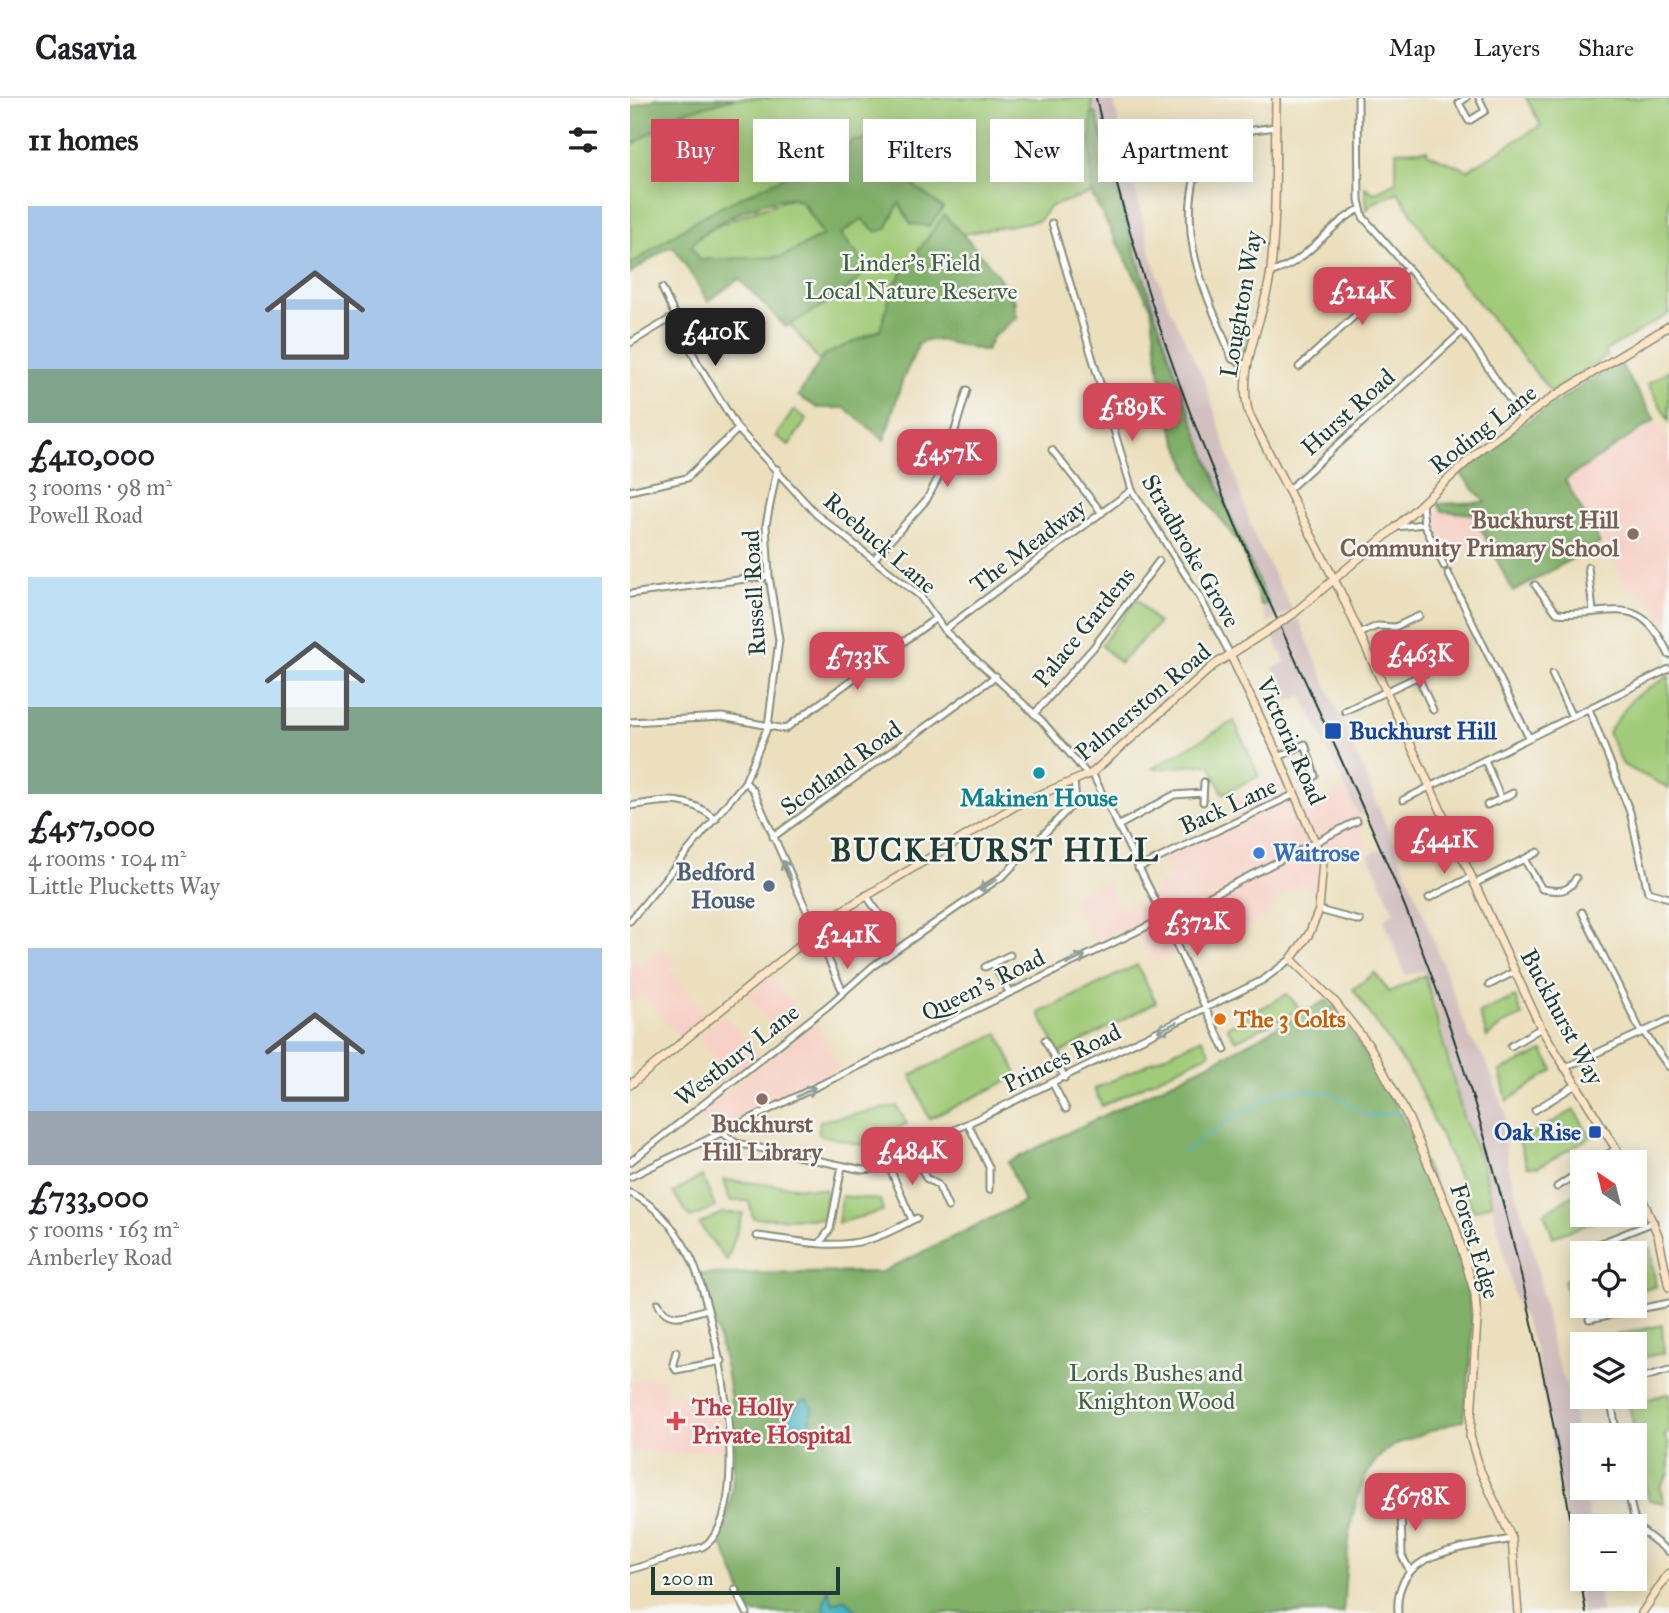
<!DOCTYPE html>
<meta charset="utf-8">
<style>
body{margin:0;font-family:"IM FELL Great Primer",serif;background:#f2f2f2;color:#202124;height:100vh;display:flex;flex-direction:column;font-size:26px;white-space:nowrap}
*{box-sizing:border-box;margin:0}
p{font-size:23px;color:#757577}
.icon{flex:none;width:38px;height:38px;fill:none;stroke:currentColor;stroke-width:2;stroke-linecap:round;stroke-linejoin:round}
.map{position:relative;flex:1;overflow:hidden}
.panel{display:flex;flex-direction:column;background:#fff;width:630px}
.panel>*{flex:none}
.guide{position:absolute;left:21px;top:21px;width:665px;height:63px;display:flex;gap:14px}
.needle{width:46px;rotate:325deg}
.buttons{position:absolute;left:940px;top:1052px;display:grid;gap:14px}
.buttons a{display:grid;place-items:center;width:77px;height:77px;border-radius:0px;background:#fff;box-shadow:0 4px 18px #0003;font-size:35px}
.scale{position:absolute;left:21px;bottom:18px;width:189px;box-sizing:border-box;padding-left:7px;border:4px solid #1f3d34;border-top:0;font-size:19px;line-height:24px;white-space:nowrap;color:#1f3d34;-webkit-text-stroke:5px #f6f6f2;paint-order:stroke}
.price{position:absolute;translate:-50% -60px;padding:0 16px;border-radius:14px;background:#d1495b;color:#fff;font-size:23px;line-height:46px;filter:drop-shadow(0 2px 4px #0008)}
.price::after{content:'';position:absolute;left:50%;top:42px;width:21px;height:16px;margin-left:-10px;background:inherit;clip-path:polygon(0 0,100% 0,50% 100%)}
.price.active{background:#222;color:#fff}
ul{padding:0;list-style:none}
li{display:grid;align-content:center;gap:14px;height:371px;padding:0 28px}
li span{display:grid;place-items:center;height:217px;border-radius:0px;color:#555}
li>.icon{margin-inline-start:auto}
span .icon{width:126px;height:126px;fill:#fffc;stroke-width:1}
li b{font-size:30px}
h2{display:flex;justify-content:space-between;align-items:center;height:84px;padding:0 28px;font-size:30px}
.pill{padding:0 24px;border-radius:0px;background:#fff;box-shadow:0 4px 18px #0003;font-size:24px;line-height:63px}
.pill.active{background:#d1495b;color:#fff}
header{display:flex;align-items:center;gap:42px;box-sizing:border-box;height:98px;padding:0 35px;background:#fff;border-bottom:2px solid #e0e0e0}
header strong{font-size:33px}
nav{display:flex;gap:38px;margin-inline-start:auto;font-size:24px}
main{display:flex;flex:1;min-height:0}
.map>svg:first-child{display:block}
.built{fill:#f7d1c7}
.industrial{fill:#d2bfc0}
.green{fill:#a1cb78;stroke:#608456;stroke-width:2}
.forest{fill:#80af68;stroke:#50764e;stroke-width:2;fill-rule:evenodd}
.water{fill:#45b3c1;stroke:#32787a;stroke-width:2}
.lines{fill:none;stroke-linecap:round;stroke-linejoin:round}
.stream{stroke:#45b3c1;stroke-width:2}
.street-casing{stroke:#858e78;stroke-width:9}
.secondary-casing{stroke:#858e78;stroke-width:10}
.street{stroke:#fff;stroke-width:5}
.secondary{stroke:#ffe4c6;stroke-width:7}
.rail{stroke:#1f3d34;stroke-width:2}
.secondary-bridge-casing{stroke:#858e78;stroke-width:10;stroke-linecap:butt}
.secondary-bridge{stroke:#ffe4c6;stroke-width:7}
.oneway{stroke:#8f9e9a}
.education-dot{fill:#8d6e63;stroke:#f6f6f2;stroke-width:2.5}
.transit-dot{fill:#1a4fb4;stroke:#f6f6f2;stroke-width:2.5}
.culture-dot{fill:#0f9aa8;stroke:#f6f6f2;stroke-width:2.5}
.shop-dot{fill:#3f7fe0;stroke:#f6f6f2;stroke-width:2.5}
.service-dot{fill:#5c6f8a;stroke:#f6f6f2;stroke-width:2.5}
.food-dot{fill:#e8710a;stroke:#f6f6f2;stroke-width:2.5}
.health-dot{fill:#e0444e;stroke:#f6f6f2;stroke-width:2.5}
.labels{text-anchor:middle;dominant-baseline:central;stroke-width:5;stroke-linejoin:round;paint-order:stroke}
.park-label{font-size:24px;fill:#406045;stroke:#f6f6f2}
.street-label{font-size:24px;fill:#1f3d34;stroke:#f6f6f2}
.education-label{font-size:24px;font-weight:bold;fill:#785e54;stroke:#f6f6f2;text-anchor:end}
.transit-label{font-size:24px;font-weight:bold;fill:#164399;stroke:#f6f6f2;text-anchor:start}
.culture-label{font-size:24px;font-weight:bold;fill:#0d838f;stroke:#f6f6f2}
.shop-label{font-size:24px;font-weight:bold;fill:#366cbe;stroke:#f6f6f2;text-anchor:start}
.service-label{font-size:24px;font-weight:bold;fill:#4e5e75;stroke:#f6f6f2;text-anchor:end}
.food-label{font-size:24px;font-weight:bold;fill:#c56008;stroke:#f6f6f2;text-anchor:start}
.health-label{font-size:24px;font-weight:bold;fill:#be3a42;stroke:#f6f6f2;text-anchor:start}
.district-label{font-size:32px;font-weight:bold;letter-spacing:2px;fill:#1f3d34;stroke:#f6f6f2}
</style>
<header>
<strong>Casavia</strong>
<nav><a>Map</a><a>Layers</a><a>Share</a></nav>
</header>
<main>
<section class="panel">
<h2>11 homes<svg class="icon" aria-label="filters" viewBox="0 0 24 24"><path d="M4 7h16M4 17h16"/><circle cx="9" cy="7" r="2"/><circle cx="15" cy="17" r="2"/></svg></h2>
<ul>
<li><span style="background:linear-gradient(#a9c7e8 75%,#7fa58c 0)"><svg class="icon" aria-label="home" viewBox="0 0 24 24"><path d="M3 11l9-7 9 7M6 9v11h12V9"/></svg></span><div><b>£410,000</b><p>3 rooms · 98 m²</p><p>Powell Road</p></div></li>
<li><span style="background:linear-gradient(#bfe0f5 60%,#7fa58c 0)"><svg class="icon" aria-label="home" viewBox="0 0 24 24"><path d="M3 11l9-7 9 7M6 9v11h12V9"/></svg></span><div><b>£457,000</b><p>4 rooms · 104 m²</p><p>Little Plucketts Way</p></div></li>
<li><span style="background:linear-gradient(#a9c7e8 75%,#9aa5b1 0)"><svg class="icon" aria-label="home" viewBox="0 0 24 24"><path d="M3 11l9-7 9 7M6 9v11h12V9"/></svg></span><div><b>£733,000</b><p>5 rooms · 163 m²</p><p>Amberley Road</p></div></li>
</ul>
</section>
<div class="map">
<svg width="1039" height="1515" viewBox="0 0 1039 1515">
<rect width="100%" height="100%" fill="#f6f6f2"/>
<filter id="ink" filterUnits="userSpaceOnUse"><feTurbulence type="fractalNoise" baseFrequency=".0143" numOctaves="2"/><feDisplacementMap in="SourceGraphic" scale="14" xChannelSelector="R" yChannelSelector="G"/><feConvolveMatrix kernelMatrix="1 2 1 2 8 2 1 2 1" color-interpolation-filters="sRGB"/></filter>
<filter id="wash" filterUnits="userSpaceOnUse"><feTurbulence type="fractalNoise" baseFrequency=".00686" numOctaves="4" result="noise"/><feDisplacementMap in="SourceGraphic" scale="28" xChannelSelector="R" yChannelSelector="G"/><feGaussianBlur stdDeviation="1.57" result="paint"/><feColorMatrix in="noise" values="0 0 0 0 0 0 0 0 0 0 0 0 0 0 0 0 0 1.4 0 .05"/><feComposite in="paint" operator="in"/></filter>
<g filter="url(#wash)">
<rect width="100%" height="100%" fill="#ebdfbd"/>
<path class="built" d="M1026 325 1039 345V525L1015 499 998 489 937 382Z
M812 413 844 416 856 443 836 452 833 448 815 457 798 418Z
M658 674 676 712 714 691 728 718 738 750 723 756 697 753 689 793 668 789 644 803 639 816 586 851 571 828 548 840 553 851 525 865 504 827 465 846 443 800 476 783 491 812 520 799 525 789 539 782 530 763 608 725 598 702Z
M30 849 46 863 39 869 42 874 77 916 49 939 12 895 0 905V859L11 869Z
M140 878 172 918 149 936 118 897Z
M93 917 129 957 101 979 68 939Z
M186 924 209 972 81 1035 70 1016Z
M32 1279 35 1299 92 1296 94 1351 22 1357 21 1351 0 1356V1284Z"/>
<path class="industrial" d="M462 0H483L522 160 537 205 574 281 625 440 662 511 638 525 612 450 563 384 543 333 530 277 521 209 461 95Z
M668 520 791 809 840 940 855 961 876 1016 874 1040 879 1072 906 1162 921 1245 939 1296 949 1344 952 1390 961 1428H952V1480L967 1481 971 1515H952L906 1252 892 1215 888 1214 854 1072 834 1023 804 900 793 873 775 878 754 821 764 814 739 757 752 750 736 715 729 718 672 597 657 604 643 570 655 564 642 536Z"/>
<path class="green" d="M105 0H462L461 95 419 109 410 122 333 136 386 204 289 245 272 283 254 342 155 220 218 160 167 92 198 76 242 44 234 40 198 65 86 116 0 175V48L53 14Z
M896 0H1039V216L975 253 977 258 921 294 802 147 768 94 741 106 737 112 735 89 744 95 766 84V53L797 52 798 56 838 72 911 27Z
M160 101 171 104 193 137 152 159 70 162 61 148C77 126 133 110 160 101Z
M603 231 621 235 612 259 606 257 599 237Z
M1039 272V323L1018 286Z
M164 312 177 321 159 347 146 338Z
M507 501 528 526 490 565 471 547Z
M1039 578V690L993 667 978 634 1003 600Z
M604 623 629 678 593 696 580 666 521 671Z
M507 867 526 904 429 956 409 915Z
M745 875 759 894 795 877 834 1022 854 1072 862 1106 844 1113 786 983 723 891Z
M657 896 670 911 606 943 597 929Z
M885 899 892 918 873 926 857 939 849 915Z
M368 935 388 978 299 1021 281 977Z
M572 940 580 955 472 1008 464 991Z
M913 953 923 972 877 1003 870 973Z
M267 1008 277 1026 230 1047 188 1036 190 1023Z
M944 1012 961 1039 908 1069 897 1068 889 1043Z
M72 1078 85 1109 61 1120 43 1095Z
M94 1082 196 1092 194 1121 123 1120 119 1103H100Z
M952 1092V1116L982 1117 923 1139 914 1115Z
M212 1098 250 1102 253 1113 208 1125Z
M92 1115H113L97 1163 69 1126Z
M1020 1150 1026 1189 1005 1192V1156Z
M952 1175V1198L938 1200 934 1182Z
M1032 1227 1034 1255 1005 1261 1004 1246H952L950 1272 945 1246Z
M1039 1295V1332L1034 1339 1039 1345V1376L1030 1389 1034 1405 1019 1402 999 1307Z"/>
<path class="forest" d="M28 0H105L53 14 0 48V10Z
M466 15C510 184 566 346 638 505L631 508 612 450 563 384 543 333 530 277 521 209 461 95V16Z
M224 42 237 43 240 48 243 46 262 71 313 110 299 128 281 126 269 105 256 131 246 134 232 121 211 136 238 170C218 196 184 212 156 229L109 181 78 203 44 149 37 150 0 175V167C27 149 52 129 81 114 129 89 178 71 224 42ZM164 99 176 108 193 137 152 159 70 162 61 148C77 125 133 102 164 99Z
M314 117C337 141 384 187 387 219L363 239 356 253 304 241 289 245 272 283 254 342 215 310H188L168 298 194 257 250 232 263 188Z
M989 264 1025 322 935 382 970 445 883 494 844 416 812 413 808 406 855 404 831 376 875 338Z
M697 902C758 979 829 1116 841 1215 845 1249 837 1288 833 1322 814 1329 772 1341 757 1352 716 1382 717 1468 713 1515H120L94 1450 86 1441C112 1404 104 1314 96 1271 89 1239 79 1207 70 1176L252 1174 394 1104 378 1064 593 959Z"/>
<path class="water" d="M173 1302 178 1303 182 1309 180 1331H157L158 1317Z
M198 1491 203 1506 214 1501 230 1515H198L193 1509Z"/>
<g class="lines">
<path class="stream" d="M553 1055 595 1025 652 992 699 994 739 1018 771 1014"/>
</g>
</g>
<g filter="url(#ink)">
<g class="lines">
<g class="street-casing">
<path id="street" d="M728 0 729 102 733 119 833 233 893 321
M836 0 829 5 839 23 855 13 849 0
M537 51 563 42H575
M422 125 502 392 569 498 600 556
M641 174C677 166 697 127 730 111
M32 190 67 264 108 331 187 417 290 498 314 532 412 623 458 677
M0 245 45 218
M617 267 602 261C578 195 547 148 566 74 569 62 571 48 578 38L646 29
M669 269 777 170
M422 352 472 415
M658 392 833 233
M0 393 57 380 108 331
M792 406 794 426 814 468
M766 429 794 426
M244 461 297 401 314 369 337 292
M958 469 963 513
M818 475 899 640
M905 487 927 515C981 520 1009 491 1039 557
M0 496 139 478
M314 532 502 392
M729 536 747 528 765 529 789 518
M781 563 803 612
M922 576 942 619
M959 611 1000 714 1018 794 1039 800
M715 613 812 567
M404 616 463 550 529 463
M0 624 92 619 155 631 306 520
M649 659 675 646 685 678
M855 662 871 701 883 695
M462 675 534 820 595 952
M115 684 123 692 213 894
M773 702 1039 571
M573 704 574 684
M857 707 871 701
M0 708C36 702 56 697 86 721
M488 728 544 697 573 695
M143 739 366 578
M894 761 908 754
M508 770 665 696
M844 786 894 761 912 791C927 793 938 796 946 780
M236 797 252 820
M799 800 841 779
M689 812 730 823
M952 814 1011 934
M0 823 115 684 138 628 149 542 139 478 136 427 147 371
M363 865 379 894
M355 869 380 857
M859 887 884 874
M1013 933 1039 969
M415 942 435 980
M881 948 911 930
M934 970 1039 922
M423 986 436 1011
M905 1012 944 988
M338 1026 359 1069V1092
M93 1035 106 1045 233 1072 244 1071 633 882 661 861
M283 1053 296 1080 308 1087 318 1109
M0 1064 199 907 243 868 374 777 446 703 444 683
M965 1064 986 1051
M258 1066 282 1122
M0 1079 586 795 727 723
M927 1089 952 1072
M0 1095C26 1107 45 1130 59 1156 84 1205 130 1418 72 1449L0 1472
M127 1138C163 1142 201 1152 237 1142 254 1138 271 1128 287 1120
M190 1145 200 1131 212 1068
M946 1155 1024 1124
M28 1205C38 1227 59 1216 77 1211
M959 1221 1039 1205
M46 1254 43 1266 46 1272 92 1263
M1004 1282 1039 1272
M980 1298 987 1337
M997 1390 1006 1428 1039 1454
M771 1405 772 1458 779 1471
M105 1491 117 1515
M768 1515C763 1450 835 1451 882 1441"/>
</g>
<g class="secondary-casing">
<path id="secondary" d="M646 0C645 57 647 114 641 171 636 219 605 268 619 316L710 493 911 930 994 1064
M663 516 766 429 852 350 923 299 1039 228
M600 556 649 659 693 763 689 812 679 836 661 861 705 904 740 949 778 1019 825 1129 845 1196 847 1221 840 1338 850 1372 882 1441 888 1515
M0 987 210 814 392 704 462 675 584 567 642 530
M1004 1082 1028 1137 1039 1189
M1012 1515 1039 1475"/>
</g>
<use href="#street" class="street"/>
<use href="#secondary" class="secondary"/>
<path class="rail" d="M466 0C499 151 550 300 612 442 669 575 734 703 787 839 872 1057 920 1284 956 1515"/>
<g class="secondary-bridge-casing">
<path id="secondary-bridge" d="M642 530 663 516"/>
</g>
<use href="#secondary-bridge" class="secondary-bridge"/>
</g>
<defs><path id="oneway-shaft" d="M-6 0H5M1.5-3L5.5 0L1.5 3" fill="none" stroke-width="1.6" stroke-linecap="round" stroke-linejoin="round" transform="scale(1.75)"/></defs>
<g class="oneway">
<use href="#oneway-shaft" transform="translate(157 772) rotate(-114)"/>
<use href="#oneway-shaft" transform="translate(358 787) rotate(147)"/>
<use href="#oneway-shaft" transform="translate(446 862) rotate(-26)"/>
<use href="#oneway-shaft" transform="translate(537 929) rotate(154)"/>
<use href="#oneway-shaft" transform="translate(176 994) rotate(-27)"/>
</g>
</g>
<g class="education-dot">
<circle cx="1003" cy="436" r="7"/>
<circle cx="132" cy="1001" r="7"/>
</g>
<g class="transit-dot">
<rect x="694" y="624" width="18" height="18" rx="3.5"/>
<rect x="958" y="1027" width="14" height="14" rx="3.5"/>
</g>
<circle class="culture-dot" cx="409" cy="675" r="7"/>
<circle class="shop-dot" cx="629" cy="755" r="7"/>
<circle class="service-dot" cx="139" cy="788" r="7"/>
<circle class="food-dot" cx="590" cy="921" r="7"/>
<path class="health-dot" d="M42.5 1312.5h7v7h7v7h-7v7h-7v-7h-7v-7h7z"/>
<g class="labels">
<g class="park-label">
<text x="281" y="165">Linder's Field<tspan x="281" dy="28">Local Nature Reserve</tspan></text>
<text x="526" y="1275">Lords Bushes and<tspan x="526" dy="28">Knighton Wood</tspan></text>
</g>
<g class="street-label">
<text transform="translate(611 206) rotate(-80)">Loughton Way</text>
<text transform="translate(718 314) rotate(-42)">Hurst Road</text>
<text transform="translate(853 331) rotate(-38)">Roding Lane</text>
<text transform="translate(250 445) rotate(41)">Roebuck Lane</text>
<text transform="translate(398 448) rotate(-37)">The Meadway</text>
<text transform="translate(561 453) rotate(60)">Stradbroke Grove</text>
<text transform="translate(124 495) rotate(-93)">Russell Road</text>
<text transform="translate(454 529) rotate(-51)">Palace Gardens</text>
<text transform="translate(513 604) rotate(-40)">Palmerston Road</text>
<text transform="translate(661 643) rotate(66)">Victoria Road</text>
<text transform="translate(211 670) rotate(-36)">Scotland Road</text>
<text transform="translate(598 708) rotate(-25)">Back Lane</text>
<text transform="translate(353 887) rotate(-26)">Queen's Road</text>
<text transform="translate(932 919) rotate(62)">Buckhurst Way</text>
<text transform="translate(107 957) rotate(-38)">Westbury Lane</text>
<text transform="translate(432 960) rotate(-26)">Princes Road</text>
<text transform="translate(845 1143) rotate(73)">Forest Edge</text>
</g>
<g class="education-label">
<text x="989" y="422">Buckhurst Hill<tspan x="989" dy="28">Community Primary School</tspan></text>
<text x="132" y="1026" text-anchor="middle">Buckhurst<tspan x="132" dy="28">Hill Library</tspan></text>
</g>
<g class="transit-label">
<text x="719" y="633">Buckhurst Hill</text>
<text x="951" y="1034" text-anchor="end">Oak Rise</text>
</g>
<g class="culture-label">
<text x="409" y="700">Makinen House</text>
</g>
<g class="shop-label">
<text x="643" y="755">Waitrose</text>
</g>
<g class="service-label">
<text x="125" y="774">Bedford<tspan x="125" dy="28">House</tspan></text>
</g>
<g class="food-label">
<text x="604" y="921">The 3 Colts</text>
</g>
<g class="health-label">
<text x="62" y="1309">The Holly<tspan x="62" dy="28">Private Hospital</tspan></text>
</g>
<g class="district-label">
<text x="365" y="752">BUCKHURST HILL</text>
</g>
</g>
</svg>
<div class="buttons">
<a><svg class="needle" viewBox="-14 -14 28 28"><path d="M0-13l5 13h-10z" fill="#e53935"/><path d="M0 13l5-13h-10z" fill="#757577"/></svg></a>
<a><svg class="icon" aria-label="locate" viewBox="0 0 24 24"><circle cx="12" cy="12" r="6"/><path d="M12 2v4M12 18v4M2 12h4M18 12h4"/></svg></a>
<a><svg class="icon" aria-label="layers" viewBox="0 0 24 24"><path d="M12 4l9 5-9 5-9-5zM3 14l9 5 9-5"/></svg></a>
<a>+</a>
<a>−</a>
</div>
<div class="scale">200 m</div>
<b class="price" style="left:732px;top:229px">£214K</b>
<b class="price active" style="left:85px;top:270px">£410K</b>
<b class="price" style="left:502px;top:345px">£189K</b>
<b class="price" style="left:317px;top:391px">£457K</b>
<b class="price" style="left:790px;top:592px">£463K</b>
<b class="price" style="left:227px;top:594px">£733K</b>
<b class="price" style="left:814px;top:778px">£441K</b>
<b class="price" style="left:567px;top:860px">£372K</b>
<b class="price" style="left:217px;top:873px">£241K</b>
<b class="price" style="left:282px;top:1089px">£484K</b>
<b class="price" style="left:785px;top:1435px">£678K</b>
<div class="guide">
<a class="pill active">Buy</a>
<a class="pill">Rent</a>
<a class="pill">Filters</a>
<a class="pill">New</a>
<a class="pill">Apartment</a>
</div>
</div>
</main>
